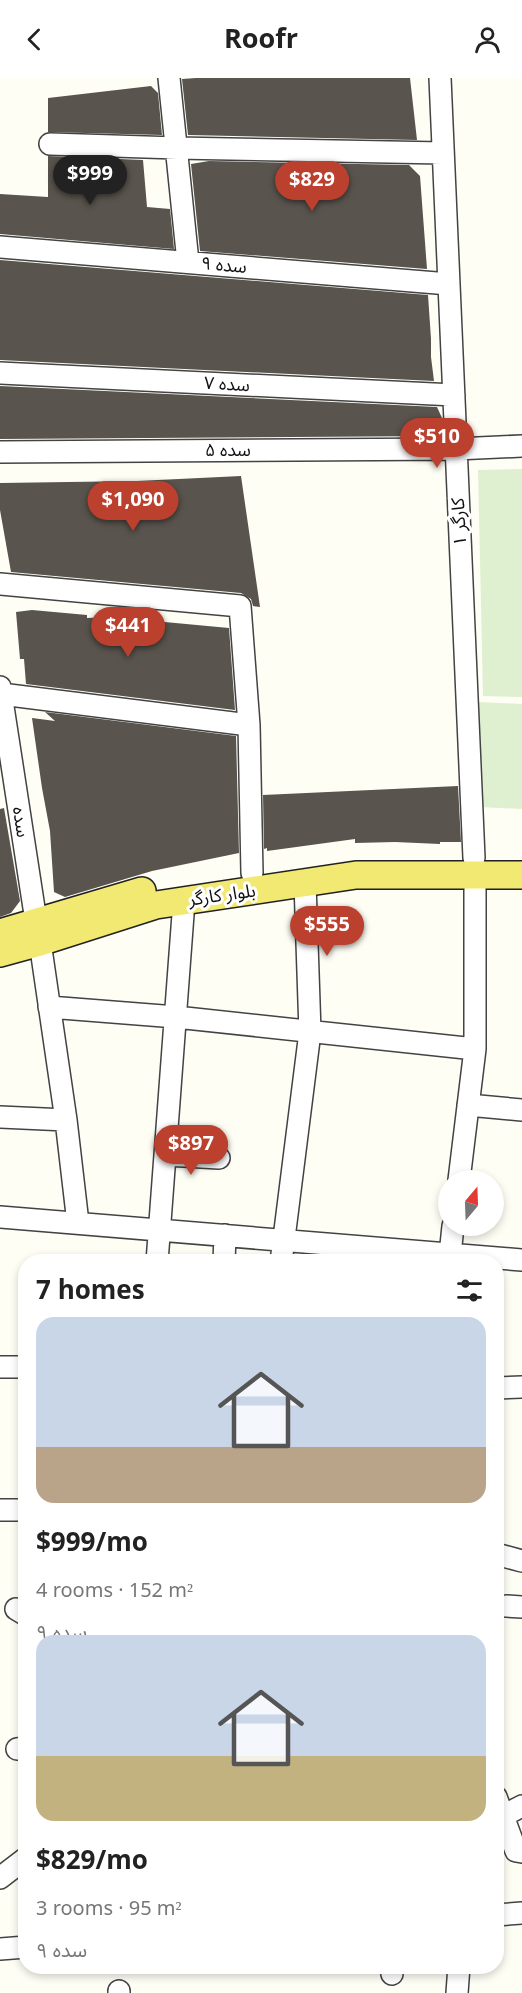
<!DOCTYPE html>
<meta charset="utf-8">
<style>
body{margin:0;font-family:Georgia,"Noto Sans Arabic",serif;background:#f2f2f2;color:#222;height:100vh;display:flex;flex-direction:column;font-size:22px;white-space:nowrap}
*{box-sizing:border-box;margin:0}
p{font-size:20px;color:#767676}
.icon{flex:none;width:33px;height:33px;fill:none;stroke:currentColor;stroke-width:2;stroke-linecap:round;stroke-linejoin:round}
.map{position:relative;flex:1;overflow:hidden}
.details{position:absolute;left:18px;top:1176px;width:486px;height:720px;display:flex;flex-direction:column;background:#fff;border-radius:24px;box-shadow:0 3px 9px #0003}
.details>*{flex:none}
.needle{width:39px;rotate:19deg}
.buttons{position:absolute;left:438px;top:1092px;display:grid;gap:12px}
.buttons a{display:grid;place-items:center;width:66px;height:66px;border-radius:50%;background:#fff;box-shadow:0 3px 9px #0003;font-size:30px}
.price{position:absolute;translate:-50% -51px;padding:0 14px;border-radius:21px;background:#bb402e;color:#fff;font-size:20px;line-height:39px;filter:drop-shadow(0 2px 3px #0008)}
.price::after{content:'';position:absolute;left:50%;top:36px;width:18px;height:14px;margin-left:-9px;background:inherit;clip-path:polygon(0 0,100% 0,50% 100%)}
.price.active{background:#222;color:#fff}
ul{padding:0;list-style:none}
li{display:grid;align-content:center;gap:12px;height:318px;padding:0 18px}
li span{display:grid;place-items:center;height:186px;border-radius:18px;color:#555}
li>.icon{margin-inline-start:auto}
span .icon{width:108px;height:108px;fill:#fffc;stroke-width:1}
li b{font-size:26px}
h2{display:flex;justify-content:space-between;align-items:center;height:72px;padding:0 18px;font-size:26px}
header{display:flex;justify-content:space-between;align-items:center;height:78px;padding:0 18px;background:#fff;font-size:27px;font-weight:700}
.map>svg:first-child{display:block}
.pitch{fill:#dff0d0}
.building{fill:#59544d}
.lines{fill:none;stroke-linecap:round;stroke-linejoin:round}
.minor-casing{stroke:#434343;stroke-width:24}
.major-casing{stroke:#212121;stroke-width:30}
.minor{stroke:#fff;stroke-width:21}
.major{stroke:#f1e972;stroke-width:27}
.labels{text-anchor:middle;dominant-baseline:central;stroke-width:6;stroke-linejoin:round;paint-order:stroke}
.street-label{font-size:18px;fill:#101010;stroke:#fff}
</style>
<header><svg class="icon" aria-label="back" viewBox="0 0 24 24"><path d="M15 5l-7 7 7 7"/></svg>Roofr<svg class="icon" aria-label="person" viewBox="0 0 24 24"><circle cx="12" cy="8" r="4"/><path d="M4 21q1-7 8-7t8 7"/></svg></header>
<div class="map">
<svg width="522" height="1915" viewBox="0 0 522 1915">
<rect width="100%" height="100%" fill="#fefef5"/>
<path class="pitch" d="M522 391V619L483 618 478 392Z
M478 624 522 626V731L480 729Z"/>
<path class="building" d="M196 0H410L417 62 188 57 182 1Z
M151 8 158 15 162 57 48 54V20Z
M48 78 143 82 147 129 170 131 174 171 0 156V116L48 119Z
M209 83 409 87 420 98 427 191 200 173 191 86Z
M0 182 428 217 431 261V279L434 303 0 282Z
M0 308 437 329 442 340 443 358 0 361Z
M241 398 260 529 253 528 251 521 241 515 11 494 0 432V405L137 403Z
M32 532 87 537V540L111 539 229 550 235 632 26 606 24 581H20L16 534Z
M45 634 236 658 239 775 152 793 65 819 54 814 50 753 42 710 32 640 55 643Z
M458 708 461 764H440V766L395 764 355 765V761L267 773V770L264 771 263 717Z
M4 730 20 823 11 835 0 839V731Z"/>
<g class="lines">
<g class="minor-casing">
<path id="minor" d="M169 0 188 184
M440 0 474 780
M50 66 177 70 443 75
M0 169 449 206
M0 295 454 317
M0 374 456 371 522 368
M0 506 240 528 249 647 252 795
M0 609 36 843
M1 616 249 647
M40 864 66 1042 78 1145
M49 929 176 939 475 971
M468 1027 522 1032
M0 1039 66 1042
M166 1077 219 1080
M459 1102 475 971V797
M0 1139 522 1182
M450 1177 453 1148
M157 1184 184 823
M224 1184 225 1157
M281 1184 310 954 305 805
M0 1289H26
M496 1310 522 1309
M0 1432H26
M496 1476 522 1483
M506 1528 522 1529
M16 1531 26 1537
M17 1671 26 1670
M496 1719 516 1773 522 1774
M503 1738 522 1728
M0 1800 26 1780
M496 1837 522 1835
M0 1871 26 1869
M391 1888 392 1896
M119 1915V1913
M457 1915 459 1888"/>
</g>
<g class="major-casing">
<path id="major" d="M0 855 142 813
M0 875 40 864 156 827 356 797H522"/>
</g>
<use href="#minor" class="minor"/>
<use href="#major" class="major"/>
</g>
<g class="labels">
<g class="street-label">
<text transform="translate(224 187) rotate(5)">سده ۹</text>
<text transform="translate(227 306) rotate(3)">سده ۷</text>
<text x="228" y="372">سده ۵</text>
<text transform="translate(459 444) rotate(-93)">کارگر ۱</text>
<text transform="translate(21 744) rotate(81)">سده</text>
<text transform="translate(222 817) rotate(-8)">بلوار کارگر</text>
</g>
</g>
</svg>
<div class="buttons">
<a><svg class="needle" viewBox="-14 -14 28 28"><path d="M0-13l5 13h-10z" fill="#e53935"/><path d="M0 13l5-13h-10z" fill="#767676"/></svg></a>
</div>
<b class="price active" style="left:90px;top:128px">$999</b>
<b class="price" style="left:312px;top:134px">$829</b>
<b class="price" style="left:437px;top:391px">$510</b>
<b class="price" style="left:133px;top:454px">$1,090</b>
<b class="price" style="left:128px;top:580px">$441</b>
<b class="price" style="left:327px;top:879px">$555</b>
<b class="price" style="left:191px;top:1098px">$897</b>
<section class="details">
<h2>7 homes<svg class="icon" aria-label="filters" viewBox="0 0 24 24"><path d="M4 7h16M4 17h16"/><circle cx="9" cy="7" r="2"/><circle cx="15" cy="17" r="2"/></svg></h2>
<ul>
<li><span style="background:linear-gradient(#c9d6e8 70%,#b9a48a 0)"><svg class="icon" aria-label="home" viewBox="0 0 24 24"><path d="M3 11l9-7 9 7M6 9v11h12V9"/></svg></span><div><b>$999/mo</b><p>4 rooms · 152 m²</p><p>سده ۹</p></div></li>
<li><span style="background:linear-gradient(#c9d6e8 65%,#c2b280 0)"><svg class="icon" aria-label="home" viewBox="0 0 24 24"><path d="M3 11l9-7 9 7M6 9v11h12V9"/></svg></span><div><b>$829/mo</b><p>3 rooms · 95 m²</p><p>سده ۹</p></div></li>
</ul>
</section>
</div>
